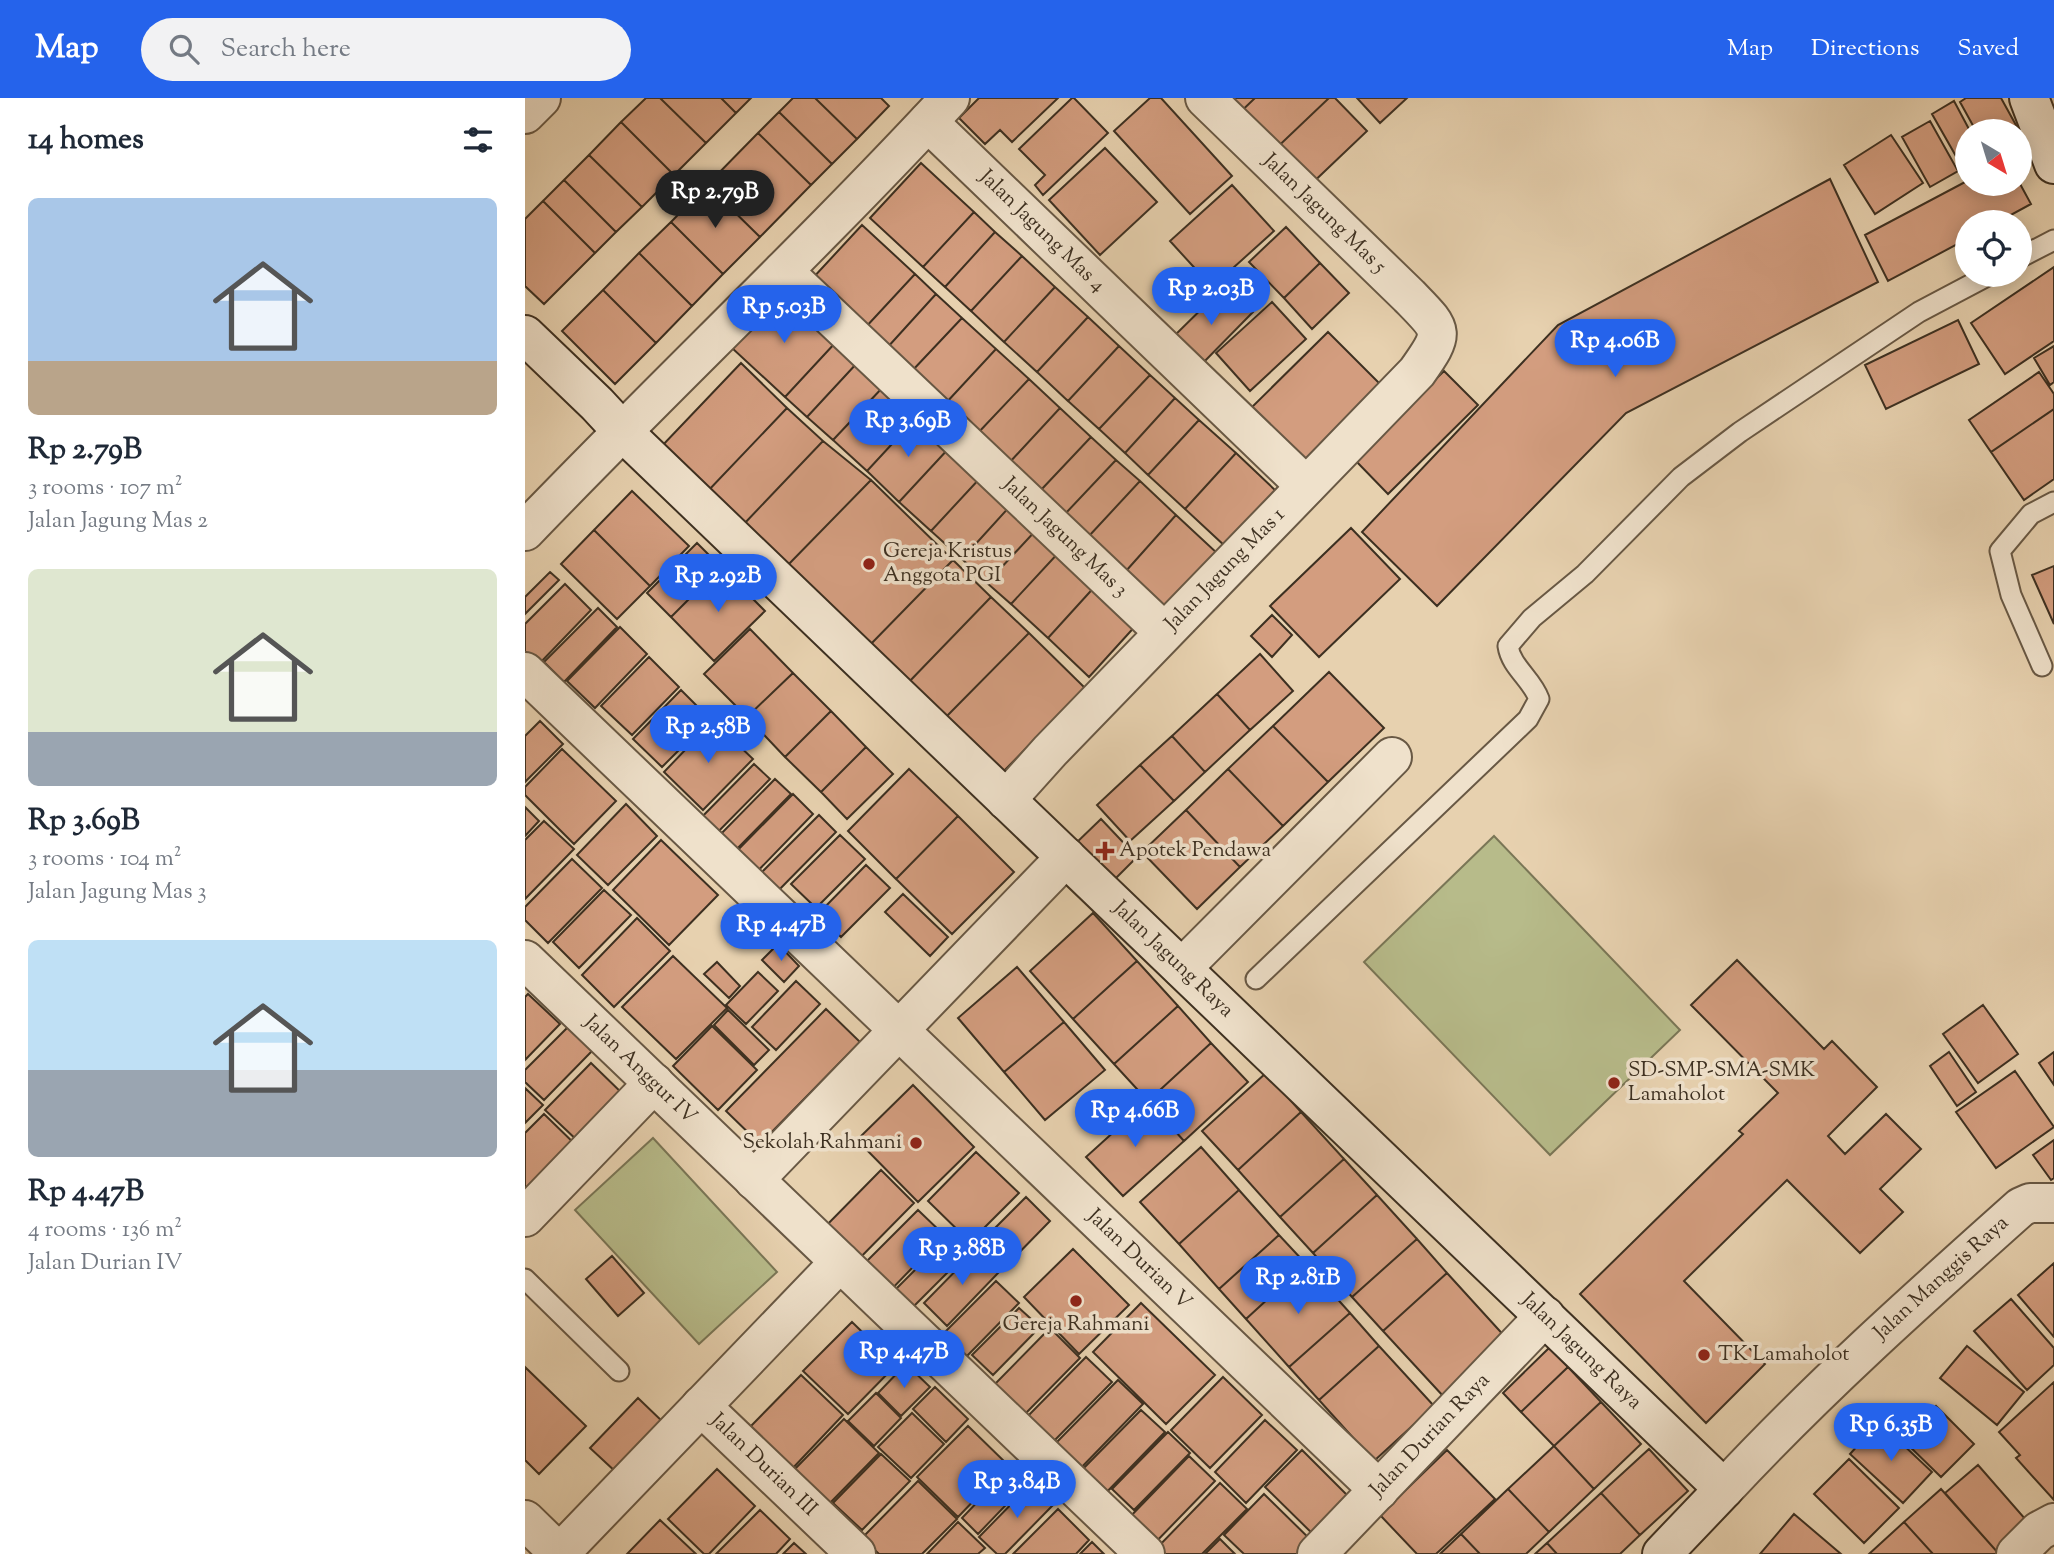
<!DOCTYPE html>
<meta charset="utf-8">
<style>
body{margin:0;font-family:"Sorts Mill Goudy",serif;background:#f2f2f3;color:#1f2937;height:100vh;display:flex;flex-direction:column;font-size:26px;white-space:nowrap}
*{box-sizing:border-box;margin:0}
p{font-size:23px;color:#747a83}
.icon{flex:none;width:38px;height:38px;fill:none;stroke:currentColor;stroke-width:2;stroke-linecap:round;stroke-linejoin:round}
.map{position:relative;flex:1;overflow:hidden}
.drawer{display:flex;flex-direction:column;background:#fff;width:525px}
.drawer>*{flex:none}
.needle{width:46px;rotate:142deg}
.fabs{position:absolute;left:1430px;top:21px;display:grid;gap:14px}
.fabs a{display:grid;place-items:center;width:77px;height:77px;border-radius:50%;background:#fff;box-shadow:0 4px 18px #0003;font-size:35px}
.price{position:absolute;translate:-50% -60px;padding:0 16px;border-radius:24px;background:#2563eb;color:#fff;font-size:23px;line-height:46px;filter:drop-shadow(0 2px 4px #0008)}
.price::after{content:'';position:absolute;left:50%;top:42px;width:21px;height:16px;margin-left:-10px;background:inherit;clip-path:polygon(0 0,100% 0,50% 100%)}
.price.current{background:#222;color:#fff}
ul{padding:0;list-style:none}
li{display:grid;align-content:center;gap:14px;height:371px;padding:0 28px}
li span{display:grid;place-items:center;height:217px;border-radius:10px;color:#555}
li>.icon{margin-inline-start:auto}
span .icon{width:126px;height:126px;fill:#fffc;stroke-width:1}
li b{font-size:30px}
h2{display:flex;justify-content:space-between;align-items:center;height:84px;padding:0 28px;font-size:30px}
header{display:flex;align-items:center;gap:42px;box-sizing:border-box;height:98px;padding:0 35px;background:#2563eb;color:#fff}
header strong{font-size:33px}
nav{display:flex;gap:38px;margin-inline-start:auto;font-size:24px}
.search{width:490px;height:63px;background:#f2f2f3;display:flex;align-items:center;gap:18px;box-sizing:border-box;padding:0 24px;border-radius:38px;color:#747a83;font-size:26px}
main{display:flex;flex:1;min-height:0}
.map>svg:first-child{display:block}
.green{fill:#b7bb8a;stroke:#7a7656;stroke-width:2}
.building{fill:#d39d7f;stroke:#3d3021;stroke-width:2}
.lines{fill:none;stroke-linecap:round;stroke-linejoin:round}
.lane-casing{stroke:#685844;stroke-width:23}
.street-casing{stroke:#685844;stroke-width:42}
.secondary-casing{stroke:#3d3021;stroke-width:42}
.lane{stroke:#efe1cb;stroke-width:19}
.street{stroke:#efe1cb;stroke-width:38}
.secondary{stroke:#efe1cb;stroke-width:38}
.poi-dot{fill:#8f2418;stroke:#efe1cb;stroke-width:2.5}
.labels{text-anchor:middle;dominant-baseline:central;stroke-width:7;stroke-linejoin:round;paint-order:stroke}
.street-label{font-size:21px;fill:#3d3021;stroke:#efe1cb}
.poi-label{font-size:21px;fill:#3d3021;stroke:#efe1cb;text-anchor:start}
</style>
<header>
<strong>Map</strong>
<div class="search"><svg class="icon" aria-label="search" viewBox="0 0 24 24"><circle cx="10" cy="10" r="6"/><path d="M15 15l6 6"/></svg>Search here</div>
<nav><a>Map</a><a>Directions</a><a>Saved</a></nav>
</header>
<main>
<section class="drawer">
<h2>14 homes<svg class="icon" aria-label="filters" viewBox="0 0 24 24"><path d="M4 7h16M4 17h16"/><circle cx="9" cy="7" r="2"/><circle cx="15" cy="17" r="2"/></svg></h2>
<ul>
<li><span style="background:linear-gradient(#a9c7e8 75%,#b9a48a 0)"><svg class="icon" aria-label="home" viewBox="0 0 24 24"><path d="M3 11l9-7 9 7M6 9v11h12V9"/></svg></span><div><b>Rp 2.79B</b><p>3 rooms · 107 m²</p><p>Jalan Jagung Mas 2</p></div></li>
<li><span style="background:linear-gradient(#dfe7d0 75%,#9aa5b1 0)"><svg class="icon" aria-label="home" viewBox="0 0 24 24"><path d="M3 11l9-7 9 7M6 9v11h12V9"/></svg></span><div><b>Rp 3.69B</b><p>3 rooms · 104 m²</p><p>Jalan Jagung Mas 3</p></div></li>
<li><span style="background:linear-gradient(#bfe0f5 60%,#9aa5b1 0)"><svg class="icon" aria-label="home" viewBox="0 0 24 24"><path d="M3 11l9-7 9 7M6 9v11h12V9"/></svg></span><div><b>Rp 4.47B</b><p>4 rooms · 136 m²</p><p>Jalan Durian IV</p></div></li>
</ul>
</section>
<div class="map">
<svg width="1529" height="1456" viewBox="0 0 1529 1456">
<rect width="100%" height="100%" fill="#e7d1af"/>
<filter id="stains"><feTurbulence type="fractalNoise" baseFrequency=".00286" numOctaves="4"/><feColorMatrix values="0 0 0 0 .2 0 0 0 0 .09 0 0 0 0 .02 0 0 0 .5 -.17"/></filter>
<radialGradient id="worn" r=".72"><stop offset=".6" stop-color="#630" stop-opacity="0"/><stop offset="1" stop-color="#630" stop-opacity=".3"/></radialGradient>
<path class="green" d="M969 738 1155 932 1025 1057 839 864Z
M128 1040 252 1174 174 1246 50 1112Z"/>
<path class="building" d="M121 0H135L181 45 149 77 96 24Z
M135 0H196L211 15 181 45Z
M196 0H226L211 15Z
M268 0H290L332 41 307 66 254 14Z
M290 0H356L364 8 332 41Z
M454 0H533L487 44 475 32 460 46 434 20Z
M547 0H549L583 35 518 97 510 87 520 77 494 51Z
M625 0H636L707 78 665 116 589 33Z
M685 0H730L706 23Z
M730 0H804L744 57 706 23Z
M804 0H810L842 33 780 92 744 57Z
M832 0H882L855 25Z
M1441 0H1476L1497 38 1494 40V33H1451L1435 4Z
M1429 3 1445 33H1442V63L1436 67 1407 16Z
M254 14 307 66 286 87 233 35Z
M1405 23 1433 73 1405 89 1377 39Z
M96 24 149 77 117 109 64 57Z
M233 35 286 87 235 139 182 87Z
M1366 37 1398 85 1350 116 1319 67Z
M580 50 632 104 575 157 524 102Z
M64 57 117 109 91 134 39 82Z
M396 65 449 114 398 169 345 120Z
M1305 81 1353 184 1101 315 912 508 837 434 1033 227Z
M39 82 91 134 70 155 18 103Z
M1442 83V86H1494V84L1506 106 1473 124H1442V141L1363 183 1340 137Z
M182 87 235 139 198 176 146 124Z
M707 87 749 133 687 189 645 143Z
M18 103 70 155 19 206 0 188V121Z
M449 114 470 134 420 189 398 169Z
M146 124 198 176 167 208 114 155Z
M337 127 390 176 339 231 286 182Z
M761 129 795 165 759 200 724 164Z
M470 134 497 158 446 213 420 189Z
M114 155 167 208 131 245 78 192Z
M497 158 530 189 479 244 446 213Z
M795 165 824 195 787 231 759 200Z
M1529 169V243L1480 276 1446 225Z
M390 176 411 196 361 251 339 231Z
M701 187 728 214 672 271 644 243Z
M530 189 563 219 512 274 479 244Z
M78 192 131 245 90 286 37 233Z
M258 195 311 244 260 299 207 250Z
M411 196 437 220 386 274 361 251Z
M747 204 781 241 725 293 691 255Z
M563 219 594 248 543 303 512 274Z
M437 220 471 251 420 306 386 274Z
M1433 222 1454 266 1361 311 1340 267Z
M803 234 862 293 782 373 723 313Z
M311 244 333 264 282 319 260 299Z
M594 248 625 277 574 331 543 303Z
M1529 248V284L1525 287 1509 260Z
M471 251 504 281 452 336 420 306Z
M333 264 359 288 308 342 282 319Z
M216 265 262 310 181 395 135 350Z
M919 273 953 307 863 396 829 361Z
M1514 274 1529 296V311L1466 354 1444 322Z
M625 277 650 300 600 355 574 331Z
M504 281 535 310 484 365 452 336Z
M359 288 392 319 342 373 308 342Z
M650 300 674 322 623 377 600 355Z
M262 310 298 343 217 428 181 395Z
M535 310 566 339 515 393 484 365Z
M1529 311V381L1499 402 1466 354Z
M392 319 425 349 374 404 342 373Z
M674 322 711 355 660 411 623 377Z
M566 339 591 362 540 416 515 393Z
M298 343 346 382 260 470 217 428Z
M425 349 457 378 406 433 374 404Z
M711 355 752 394 701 449 660 411Z
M591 362 615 383 564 438 540 416Z
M457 378 487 406 437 461 406 433Z
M346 382 428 462 342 550 260 470Z
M615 383 651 417 601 473 564 438Z
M107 393 164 448 125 488 69 432Z
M487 406 513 430 462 485 437 461Z
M651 417 693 456 642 511 601 473Z
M513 430 536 452 486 506 462 485Z
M826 430 875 481 794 559 745 508Z
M69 432 125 488 92 521 36 466Z
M172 445 196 469 146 519 122 495Z
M536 452 573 485 523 540 486 506Z
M428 462 466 499 381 587 342 550Z
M1529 468V526L1507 477Z
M196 469 240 513 189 563 146 519Z
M25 474 34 482 0 516V499Z
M573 485 614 524 564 579 523 540Z
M40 486 66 512 14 566 0 553V526Z
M466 499 504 535 417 623 381 587Z
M73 510 92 529 39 584 19 564Z
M747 517 767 537 747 559 726 538Z
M95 529 122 556 70 610 42 583Z
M225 531 268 575 222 619 179 576Z
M504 535 560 590 474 678 417 623Z
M735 556 768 593 725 632 692 596Z
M124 559 154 589 107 637 76 608Z
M804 574 859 630 803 684 748 628Z
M268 575 306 613 260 659 222 619Z
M156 592 185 621 137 669 108 641Z
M692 596 725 632 680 674 647 638Z
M306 613 341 649 296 694 260 659Z
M15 623 38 646 0 684V638Z
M188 623 228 661 178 712 139 674Z
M748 628 803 684 758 728 703 671Z
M647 638 680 674 649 703 615 667Z
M341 649 368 676 322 721 296 694Z
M37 651 91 703 49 746 0 697V689Z
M229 666 245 681 182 745 166 730Z
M615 667 649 703 605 743 572 707Z
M384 671 433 718 371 781 323 733Z
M703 671 758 728 715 769 661 712Z
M250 681 266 696 205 758 189 743Z
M268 696 288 716 224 782 203 762Z
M101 706 132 738 83 787 52 757Z
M0 709 14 723 0 738Z
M661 712 715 769 672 811 617 754Z
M294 717 311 734 246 800 228 783Z
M433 718 489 774 427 836 371 781Z
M576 721 612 759 586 785 549 747Z
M19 723 49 751 0 801V742Z
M315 737 340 761 291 810 266 786Z
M136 742 193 797 144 847 88 792Z
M47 761 77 790 23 845 0 822V809Z
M341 767 365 790 316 839 293 816Z
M79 792 106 817 54 870 28 844Z
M378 796 423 839 405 858 360 814Z
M568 815 612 863 548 921 505 873Z
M112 820 145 853 89 909 57 877Z
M253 846 274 868 259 884 237 862Z
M148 858 202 910 151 961 97 909Z
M1212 862 1299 951 1307 943 1352 989 1303 1038 1320 1056 1361 1016 1396 1051 1355 1091 1378 1114 1335 1155 1262 1082 1159 1183 1240 1266 1181 1325 1055 1196 1218 1036 1214 1033 1253 995 1166 907Z
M612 863 653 908 589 966 548 921Z
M192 864 215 888 204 900 179 876Z
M492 869 539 924 479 974 433 920Z
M233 874 253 893 221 926 201 907Z
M271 883 295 906 251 952 227 929Z
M3 896 35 926 0 962V899Z
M1458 907 1493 956 1453 985 1418 936Z
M653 908 686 945 623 1003 589 966Z
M301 911 335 944 235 1046 201 1013Z
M203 912 244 952 229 967 189 927Z
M539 924 580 972 520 1022 479 974Z
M44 928 68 952 19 1002 0 984V972Z
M187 928 232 972 193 1012 148 968Z
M686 945 723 984 659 1043 623 1003Z
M1424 954 1451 994 1432 1008 1405 968Z
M1529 954V987L1514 965Z
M66 965 101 999 55 1045 20 1012Z
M1490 973 1529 1029 1471 1070 1431 1014Z
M741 975 776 1014 713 1072 677 1033Z
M388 987 449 1049 393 1104 332 1042Z
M0 990 18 1007 0 1025Z
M623 1003 659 1043 598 1098 561 1059Z
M776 1014 819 1061 755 1119 713 1072Z
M19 1016 55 1051 0 1108V1035Z
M1529 1042V1080L1526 1082 1508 1057Z
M676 1049 714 1092 654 1146 615 1104Z
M451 1054 494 1095 445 1144 403 1103Z
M819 1061 852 1097 788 1155 755 1119Z
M356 1072 389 1105 324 1171 291 1138Z
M714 1092 754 1137 694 1191 654 1146Z
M852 1097 892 1141 827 1199 788 1155Z
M501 1099 525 1123 480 1169 455 1145Z
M393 1112 419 1137 358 1200 331 1174Z
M427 1135 445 1152 388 1209 370 1192Z
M754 1137 781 1166 721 1221 694 1191Z
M892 1141 922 1175 858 1233 827 1199Z
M452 1151 475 1173 422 1228 399 1205Z
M548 1151 604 1207 554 1256 499 1199Z
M87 1158 119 1195 93 1218 61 1181Z
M1529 1165V1239L1493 1197Z
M781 1166 825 1215 764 1269 721 1221Z
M922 1175 983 1242 919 1299 858 1233Z
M471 1183 494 1205 439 1261 416 1238Z
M1486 1201 1529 1250V1267L1502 1292 1449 1233Z
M616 1205 690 1277 641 1326 568 1254Z
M494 1210 515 1229 468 1277 447 1257Z
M825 1215 854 1248 794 1302 764 1269Z
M327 1224 371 1267 323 1316 278 1273Z
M525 1230 555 1260 500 1316 470 1286Z
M854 1248 909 1308 849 1363 794 1302Z
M1442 1248 1499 1294 1472 1327 1415 1280Z
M1024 1250 1043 1269 996 1314 978 1295Z
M561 1259 587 1284 525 1347 500 1321Z
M381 1266 405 1289 376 1318 353 1295Z
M0 1269 61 1328 14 1376 0 1362Z
M1043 1269 1076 1304 1029 1348 996 1314Z
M276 1277 318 1317 266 1372 224 1330Z
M698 1279 737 1317 685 1370 646 1332Z
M593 1282 618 1306 550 1376 525 1351Z
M1529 1284V1402L1491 1360 1495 1357 1474 1334Z
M410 1289 443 1321 421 1344 388 1311Z
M351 1295 376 1320 349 1348 323 1323Z
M113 1300 140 1326 92 1375 65 1350Z
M1076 1304 1116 1346 1069 1391 1029 1348Z
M1411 1308 1449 1346 1416 1379 1377 1341Z
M616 1312 640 1334 574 1402 550 1379Z
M387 1315 419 1346 386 1380 353 1349Z
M319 1321 354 1355 302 1408 267 1374Z
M740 1322 772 1352 721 1405 690 1374Z
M1354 1324 1407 1374 1378 1405 1325 1356Z
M443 1328 483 1367 433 1419 392 1379Z
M643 1334 665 1355 609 1412 587 1391Z
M1029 1348 1069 1391 1024 1434 983 1391Z
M1124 1351 1163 1393 1115 1437 1076 1395Z
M777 1352 834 1409 798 1446 740 1389Z
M922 1352 970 1401 911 1456H892L855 1417Z
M356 1356 385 1383 337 1432 308 1405Z
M664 1358 690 1383 625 1450 599 1425Z
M1324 1361 1374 1410 1339 1445 1289 1396Z
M1453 1367 1508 1430 1474 1456 1420 1395Z
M485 1370 501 1386 453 1436 437 1420Z
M192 1371 230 1408 184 1456H179L143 1421Z
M393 1383 432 1421 397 1456H354L337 1440Z
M508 1384 530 1405 480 1456H472L454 1439Z
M695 1385 722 1411 677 1456H630L628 1454Z
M983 1391 1024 1434 1001 1456H955L936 1436Z
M1416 1391 1474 1456H1408L1379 1424Z
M1076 1395 1115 1437 1095 1456H1032L1022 1445Z
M739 1396 795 1451 790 1456H719L699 1437Z
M533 1411 564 1442 551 1456H488Z
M235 1412 265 1441 251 1456H191Z
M1269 1416 1316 1456H1235Z
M135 1422 171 1456H102Z
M433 1424 460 1450 453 1456H402Z
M1379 1424 1408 1456H1344Z
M936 1436 955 1456H915Z
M695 1441 710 1456H680Z
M567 1444 579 1456H555Z
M269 1445 281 1456H258Z
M1022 1445 1032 1456H1010Z"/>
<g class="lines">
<g class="lane-casing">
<path id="lane" d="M1494 160 1529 142
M1517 568 1486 497 1475 453 1506 416 1529 404
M731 881 1003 621 1014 601C1007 581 986 569 983 548L1007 520 1060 476 1156 379 1215 334 1394 214 1464 177
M0 1181 94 1273"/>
</g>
<g class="street-casing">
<g id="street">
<path d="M0 16 16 0"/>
<path id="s1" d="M403 24 781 388"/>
<path id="s2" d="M258 173 639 534"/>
<path d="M0 433C140 287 288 148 425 0"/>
<path id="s3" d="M0 574 854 1392"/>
<path id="s4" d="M481 702 525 653 892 274C921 233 918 233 884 198L680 0"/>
<path id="s5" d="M0 862 620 1456"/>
<path d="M657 870 867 659"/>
<path d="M229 1082 541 759"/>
<path d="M0 1119 129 985"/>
<path id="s6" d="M176 1308 331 1456"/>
<path id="s7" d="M1199 1391C1292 1291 1394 1200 1496 1109L1505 1105H1529"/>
<path d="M0 1422 35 1456"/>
<path d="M35 1455 315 1164"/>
<path id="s8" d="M792 1456 1020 1218"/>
<path d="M1491 1456 1514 1433 1529 1425"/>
</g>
</g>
<g class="secondary-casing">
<g id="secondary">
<path d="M1504 0 1529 66"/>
<path id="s9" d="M0 237 72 306 97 333 1199 1391 1137 1456"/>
</g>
</g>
<use href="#lane" class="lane"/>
<use href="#street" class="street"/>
<use href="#secondary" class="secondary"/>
</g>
<g class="poi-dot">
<circle cx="344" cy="466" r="7"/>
<path d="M576.5 742.5h7v7h7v7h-7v7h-7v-7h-7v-7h7z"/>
<circle cx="1089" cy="985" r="7"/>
<circle cx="391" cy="1045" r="7"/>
<circle cx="551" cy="1203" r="7"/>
<circle cx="1179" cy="1257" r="7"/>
</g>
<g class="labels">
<g class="street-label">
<text transform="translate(799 116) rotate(44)">Jalan Jagung Mas 5</text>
<text stroke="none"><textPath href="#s1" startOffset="158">Jalan Jagung Mas 4</textPath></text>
<text stroke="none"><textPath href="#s2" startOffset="388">Jalan Jagung Mas 3</textPath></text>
<text stroke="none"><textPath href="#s4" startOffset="318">Jalan Jagung Mas 1</textPath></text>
<text stroke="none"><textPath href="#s9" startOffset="900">Jalan Jagung Raya</textPath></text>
<text stroke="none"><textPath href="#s5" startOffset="159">Jalan Anggur IV</textPath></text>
<text stroke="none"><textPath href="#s3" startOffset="850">Jalan Durian V</textPath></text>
<text stroke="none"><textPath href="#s7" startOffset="303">Jalan Manggis Raya</textPath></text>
<text stroke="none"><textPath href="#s9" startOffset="1466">Jalan Jagung Raya</textPath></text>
<text stroke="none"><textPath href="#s8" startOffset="164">Jalan Durian Raya</textPath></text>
<text stroke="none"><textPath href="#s6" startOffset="86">Jalan Durian III</textPath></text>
</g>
<g class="poi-label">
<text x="358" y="454">Gereja Kristus<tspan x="358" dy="24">Anggota PGI</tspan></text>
<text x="594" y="753">Apotek Pendawa</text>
<text x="1103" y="973">SD-SMP-SMA-SMK<tspan x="1103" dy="24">Lamaholot</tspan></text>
<text x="377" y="1045" text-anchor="end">Sekolah Rahmani</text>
<text x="551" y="1227" text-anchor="middle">Gereja Rahmani</text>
<text x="1193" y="1257">TK Lamaholot</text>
</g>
</g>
<rect width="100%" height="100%" filter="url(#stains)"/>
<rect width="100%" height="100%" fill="url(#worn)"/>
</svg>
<div class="fabs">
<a><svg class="needle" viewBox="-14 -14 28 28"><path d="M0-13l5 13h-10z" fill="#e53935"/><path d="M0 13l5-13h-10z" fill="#747a83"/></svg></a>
<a><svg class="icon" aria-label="locate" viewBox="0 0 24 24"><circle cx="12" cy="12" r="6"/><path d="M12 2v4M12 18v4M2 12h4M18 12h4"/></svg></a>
</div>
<b class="price current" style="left:190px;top:132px">Rp 2.79B</b>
<b class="price" style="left:686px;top:229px">Rp 2.03B</b>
<b class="price" style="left:259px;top:247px">Rp 5.03B</b>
<b class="price" style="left:1090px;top:281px">Rp 4.06B</b>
<b class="price" style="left:383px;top:361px">Rp 3.69B</b>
<b class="price" style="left:193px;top:516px">Rp 2.92B</b>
<b class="price" style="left:183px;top:667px">Rp 2.58B</b>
<b class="price" style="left:256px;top:865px">Rp 4.47B</b>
<b class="price" style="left:610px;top:1051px">Rp 4.66B</b>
<b class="price" style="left:437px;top:1189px">Rp 3.88B</b>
<b class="price" style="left:773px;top:1218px">Rp 2.81B</b>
<b class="price" style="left:379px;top:1292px">Rp 4.47B</b>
<b class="price" style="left:1366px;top:1365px">Rp 6.35B</b>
<b class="price" style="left:492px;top:1422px">Rp 3.84B</b>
</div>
</main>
